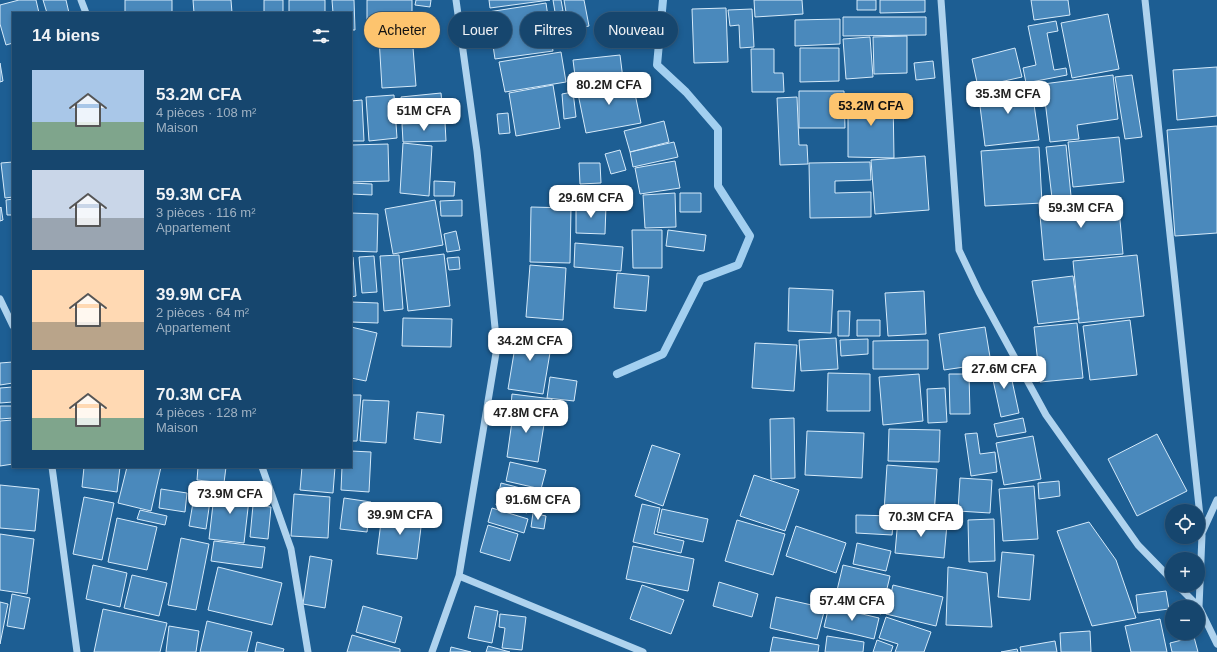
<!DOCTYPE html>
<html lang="fr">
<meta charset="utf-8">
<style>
body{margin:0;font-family:Helvetica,sans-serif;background:#235076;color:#f1f3f6;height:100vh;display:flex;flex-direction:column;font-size:15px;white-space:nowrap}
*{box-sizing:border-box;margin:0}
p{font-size:13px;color:#9eb1c2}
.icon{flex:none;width:22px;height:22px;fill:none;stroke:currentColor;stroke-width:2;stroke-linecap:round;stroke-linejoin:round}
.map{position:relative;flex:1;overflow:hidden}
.drawer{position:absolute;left:12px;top:12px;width:340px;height:456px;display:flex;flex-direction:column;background:#16466e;border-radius:0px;box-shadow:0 2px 6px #0003,0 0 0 1px #355e81}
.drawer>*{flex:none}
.top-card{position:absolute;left:364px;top:12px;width:380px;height:36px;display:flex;gap:8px}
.controls{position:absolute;left:1165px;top:504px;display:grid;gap:8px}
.controls a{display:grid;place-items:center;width:40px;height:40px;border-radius:50%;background:#16466e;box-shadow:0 2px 6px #0003,0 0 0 1px #355e81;font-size:20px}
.price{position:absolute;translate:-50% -34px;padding:0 9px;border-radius:8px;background:#fff;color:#222;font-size:13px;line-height:26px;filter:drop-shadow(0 1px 2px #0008)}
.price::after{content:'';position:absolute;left:50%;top:24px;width:12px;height:9px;margin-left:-6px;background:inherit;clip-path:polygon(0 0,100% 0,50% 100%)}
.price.on{background:#fdc46e;color:#111}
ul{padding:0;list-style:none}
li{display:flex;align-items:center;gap:12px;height:100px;padding:0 20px}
li span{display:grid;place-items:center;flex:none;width:112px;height:80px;border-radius:0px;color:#555}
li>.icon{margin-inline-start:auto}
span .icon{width:48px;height:48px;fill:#fffc;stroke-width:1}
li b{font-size:17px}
h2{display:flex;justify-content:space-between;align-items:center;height:48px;padding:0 20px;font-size:17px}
.tag{padding:0 14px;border-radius:18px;background:#16466e;box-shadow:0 2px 6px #0003,0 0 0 1px #355e81;font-size:14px;line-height:36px}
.tag.on{background:#fdc46e;color:#111}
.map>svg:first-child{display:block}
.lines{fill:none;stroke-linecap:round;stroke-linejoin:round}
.stream{stroke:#a2cff0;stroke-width:8}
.building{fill:#4a89bc;stroke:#d5eafa}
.minor{stroke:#afd3ee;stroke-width:7}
</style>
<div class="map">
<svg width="1217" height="652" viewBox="0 0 1217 652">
<rect width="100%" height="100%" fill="#1d5e93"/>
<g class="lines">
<path class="stream" d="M617 374 663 354 701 279 738 265 750 236 718 186V129L686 92 657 65 663 0"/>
</g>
<path class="building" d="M19 0H36L39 13H13V43L6 45 0 24V5Z
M43 0H66L69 13H47Z
M125 0H172V13H125Z
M193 0H231L232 13H194Z
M264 0H283V13H264Z
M289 0H325V13H289Z
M332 0H354L355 30H351V13H333Z
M367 0H412V30H367Z
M416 0H431L430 7 415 5Z
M489 0H550L490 8Z
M553 0H561L563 11 555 12Z
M564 0H584L589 26 569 30Z
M754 0H802L803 14 755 17Z
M857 0H876V10H857Z
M880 0H925V12L880 13Z
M1031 0H1068L1070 15 1034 20Z
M546 3 553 51 495 59 488 12Z
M726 8 728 62 694 63 692 9Z
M752 9 754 47 740 48 739 25 730 26 728 10Z
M1108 14 1119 69 1072 78 1061 23Z
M843 17H926V35L843 36Z
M840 19V44L795 46V20Z
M1056 21 1058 31 1047 33 1054 70 1066 68 1067 75 1026 83 1023 68 1036 65 1028 26Z
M562 28 565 47 555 48 553 29Z
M412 35 416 86 382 88 379 38Z
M907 36V73L874 74 873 37Z
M870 37 873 77 846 79 843 39Z
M800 48H839V81L800 82Z
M1015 48 1022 77 978 87 972 59Z
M751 49H774V73H783L784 92H752Z
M561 52 566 82 505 92 499 62Z
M620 55 623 79 576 84 573 60Z
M933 61 935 78 916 80 914 63Z
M0 63 3 81 0 82Z
M1217 67V116L1177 120 1173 70Z
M1113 75 1118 119 1077 125 1079 139 1050 142 1043 84Z
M1132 75 1142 137 1125 139 1115 77Z
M632 79 641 123 586 133 577 89Z
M1031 83 1039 140 985 146 978 90Z
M553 85 560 128 516 136 509 93Z
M799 91H844L845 128H799Z
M573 92 576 117 564 119 562 94Z
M441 93 443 113 404 118 401 97Z
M394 95 397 138 369 141 366 97Z
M797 97 799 145H807L808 164 780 165 777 98Z
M848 97H893L894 158 848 157Z
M362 100 364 141H351V101Z
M508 113 510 133 499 134 497 114Z
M664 121 669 142 630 152 624 131Z
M445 122 446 141 403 142 402 124Z
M1217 126V233L1175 236 1167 130Z
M1119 137 1124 182 1073 187 1068 142Z
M674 142 678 157 633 167 630 152Z
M403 143 432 146 429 196 400 193Z
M388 144 389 181 351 182V145Z
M1066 145 1071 196 1052 198 1046 147Z
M1039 147 1042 203 985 206 981 151Z
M620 150 626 170 611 174 605 154Z
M925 156 929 210 875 214 871 160Z
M675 161 680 188 640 194 635 168Z
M13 162V197L5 198 1 163Z
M870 162 871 180 835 181V193L871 192V217L810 218 809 163Z
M579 163H600L601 183 580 184Z
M434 181 455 182 454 196H434Z
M351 183 372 184V195L351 194Z
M605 186 606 199 581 201 580 188Z
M675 193 676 227 645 228 643 195Z
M680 193H701V212H680Z
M1118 198 1123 254 1044 260 1039 204Z
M13 199V215H7L6 200Z
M435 200 443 245 393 254 385 209Z
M462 200V216H441L440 201Z
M576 204 606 205 605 234 576 233Z
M1 207 3 220 0 221V208Z
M531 207 571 208 570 263 530 262Z
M351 213 378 214 377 252 351 251Z
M632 230H662V268H633Z
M668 230 706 235 704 251 666 246Z
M456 231 460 250 447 252 444 234Z
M575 243 623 247 621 271 574 267Z
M444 254 450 306 408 311 402 259Z
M399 255 403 309 384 311 380 256Z
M1137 255 1144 316 1079 323 1073 261Z
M374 256 377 292 362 293 359 257Z
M353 257 356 296 351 297V258Z
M459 257 460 269 449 270 447 258Z
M530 265 566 268 563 320 526 317Z
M617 273 649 276 646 311 614 308Z
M1073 276 1079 319 1038 324 1032 281Z
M789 288 833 290 831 333 788 331Z
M924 291 926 334 888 336 885 293Z
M351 302 378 303V323L351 322Z
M838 311H850L849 336H838Z
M403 318 452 319 451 347 402 346Z
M857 320H880V336H857Z
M1130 320 1137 375 1090 380 1083 326Z
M1077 323 1083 378 1040 382 1034 327Z
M351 327 377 333 366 381 351 378Z
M985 327 991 363 944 370 939 334Z
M518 329 553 335 543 394 508 389Z
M836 338 838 369 801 371 799 340Z
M868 339V354L841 356 840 340Z
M928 340V369H873V341Z
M755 343 797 345 794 391 752 388Z
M13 362V383L0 385V363Z
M1008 362 1019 413 1001 417 990 366Z
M828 373 870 374V411H827Z
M919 374 923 421 883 425 879 377Z
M949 374H969L970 414H950Z
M550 377 577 381 574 401 547 398Z
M13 387V402L0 403V388Z
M945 388 947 422 928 423 927 389Z
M512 394 552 399 551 410 511 405Z
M351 395H361L357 441H351Z
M363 400 389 401 386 443 360 441Z
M0 406H13V418L0 419Z
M514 407 546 412 538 462 507 457Z
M417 412 444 415 441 443 414 439Z
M794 418 795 478 771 479 770 419Z
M1023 418 1026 432 997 437 994 424Z
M13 420V464L0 466V421Z
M889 429 940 430 939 462 888 461Z
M807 431 864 433 862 478 805 475Z
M977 433 980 454 995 452 997 472 971 476 965 434Z
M1157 434 1187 491 1137 516 1108 459Z
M1033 436 1041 479 1004 485 996 443Z
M652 445 680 454 663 506 635 496Z
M351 451 371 452 369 492 341 490 342 467H351Z
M510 462 546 470 541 489 506 481Z
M887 465 937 469 934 516 884 512Z
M84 467H120L117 492 82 487Z
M127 467H161L151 511 118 503Z
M198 467H226L224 483 197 480Z
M302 467H335L333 493 300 490Z
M754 475 799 490 785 531 740 516Z
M960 478 992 480 990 513 958 511Z
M1059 481 1060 496 1039 499 1038 483Z
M501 483 532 491 527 513 496 505Z
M0 485 39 489 35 531 0 528Z
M196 485 212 487 206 529 189 526Z
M1034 486 1038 539 1003 541 999 489Z
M215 487 250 491 244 543 209 539Z
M161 489 187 493 185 512 159 508Z
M294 494 330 497 328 538 291 536Z
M84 497 114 503 102 560 73 554Z
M344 498 371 502 367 532 340 529Z
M642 504 660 508 654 534 684 541 681 553 633 542Z
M253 505 271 507 268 539 250 537Z
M492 508 528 519 524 533 488 522Z
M662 509 708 519 703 542 657 532Z
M140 510 167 516 165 525 137 519Z
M533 513 546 516 544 529 531 527Z
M382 514 422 519 417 559 377 554Z
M856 515 894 516 892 535 856 533Z
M117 518 157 527 147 570 108 562Z
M898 519 947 524 944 558 895 553Z
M994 519 995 561 969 562 968 520Z
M737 520 785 534 773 575 725 561Z
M1089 522 1116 560 1136 618 1092 626 1057 531Z
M488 525 518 534 510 561 480 552Z
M796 526 846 543 836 573 786 556Z
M0 534 34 539 27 594 0 590Z
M181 538 209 544 196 610 168 605Z
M214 541 265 547 262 568 211 561Z
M857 543 891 551 886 571 853 564Z
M633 546 694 559 688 591 626 579Z
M1002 552 1034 555 1030 600 998 597Z
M310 556 332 560 325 608 303 604Z
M93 565 127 573 120 607 86 599Z
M843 565 890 576 881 614 834 603Z
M218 567 282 583 272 625 208 610Z
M948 567 987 573 992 627 946 625Z
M132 575 167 583 159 616 124 608Z
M719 582 758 594 752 617 713 606Z
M642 585 684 600 671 634 630 619Z
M893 585 943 597 936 626 886 614Z
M1166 591 1169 609 1138 613 1136 595Z
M12 594 30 598 24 629 7 626Z
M776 597 825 608 817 639 770 628Z
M0 602 8 604 0 644Z
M363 606 402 617 395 643 356 632Z
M475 606 498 611 492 643 468 638Z
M829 606 879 618 874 639 824 627Z
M103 609 167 623 160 652H94Z
M500 614 526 617 522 650 502 648 505 628 499 627Z
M886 617 931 632 924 652H895L898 644 879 638Z
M1172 617V631L1170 618Z
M1160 619 1167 652H1131L1125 626Z
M207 621 252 632 247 652H200Z
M169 626 199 631 196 652H166Z
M1090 631 1091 652H1061L1060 633Z
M1172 633H1186L1173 635Z
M352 635 400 649V652H347Z
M827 636 864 642 863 652H825Z
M773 637 819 645 818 652H770Z
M1194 637 1198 652H1172L1170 643Z
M877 640 893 646 891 652H873Z
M1055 641 1057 652H1021L1020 647Z
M257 642 284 649 283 652H255Z
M488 646 510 652H486Z
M451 647 471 652H450Z
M1017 649 1018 652H1001Z"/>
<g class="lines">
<path class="minor" d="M81 0 86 13
M941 0 959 250 979 292 1046 415 1138 545 1172 580
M1145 0 1202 535 1199 607
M0 299 13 326
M52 467 77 652
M262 467 291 549 308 652
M1202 533 1217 500
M459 576 643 652
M1177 585 1199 607 1217 644
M432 652 459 576 497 347 477 151 456 0"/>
</g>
</svg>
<div class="controls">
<a><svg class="icon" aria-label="locate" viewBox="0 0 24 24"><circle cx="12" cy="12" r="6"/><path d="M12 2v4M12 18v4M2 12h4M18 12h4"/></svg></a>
<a>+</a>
<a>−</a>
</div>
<b class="price" style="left:609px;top:106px">80.2M CFA</b>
<b class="price" style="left:1008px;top:115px">35.3M CFA</b>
<b class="price on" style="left:871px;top:127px">53.2M CFA</b>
<b class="price" style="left:424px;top:132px">51M CFA</b>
<b class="price" style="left:591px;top:219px">29.6M CFA</b>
<b class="price" style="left:1081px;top:229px">59.3M CFA</b>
<b class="price" style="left:530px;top:362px">34.2M CFA</b>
<b class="price" style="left:1004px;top:390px">27.6M CFA</b>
<b class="price" style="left:526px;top:434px">47.8M CFA</b>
<b class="price" style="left:230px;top:515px">73.9M CFA</b>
<b class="price" style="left:538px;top:521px">91.6M CFA</b>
<b class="price" style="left:400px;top:536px">39.9M CFA</b>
<b class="price" style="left:921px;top:538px">70.3M CFA</b>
<b class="price" style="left:852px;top:622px">57.4M CFA</b>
<div class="top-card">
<a class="tag on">Acheter</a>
<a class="tag">Louer</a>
<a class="tag">Filtres</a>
<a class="tag">Nouveau</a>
</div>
<section class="drawer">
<h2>14 biens<svg class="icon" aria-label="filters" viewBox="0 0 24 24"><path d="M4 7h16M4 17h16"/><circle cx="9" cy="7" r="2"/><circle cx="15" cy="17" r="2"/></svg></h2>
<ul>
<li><span style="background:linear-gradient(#a9c7e8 65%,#7fa58c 0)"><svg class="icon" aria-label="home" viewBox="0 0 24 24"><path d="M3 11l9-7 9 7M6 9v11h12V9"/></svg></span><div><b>53.2M CFA</b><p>4 pièces · 108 m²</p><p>Maison</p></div></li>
<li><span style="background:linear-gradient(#c9d6e8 60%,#9aa5b1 0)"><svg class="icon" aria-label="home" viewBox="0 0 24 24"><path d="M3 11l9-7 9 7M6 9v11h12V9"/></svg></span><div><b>59.3M CFA</b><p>3 pièces · 116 m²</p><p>Appartement</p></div></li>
<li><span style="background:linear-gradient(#ffd9b3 65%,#b9a48a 0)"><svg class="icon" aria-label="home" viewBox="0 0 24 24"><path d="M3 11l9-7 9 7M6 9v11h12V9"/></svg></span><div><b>39.9M CFA</b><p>2 pièces · 64 m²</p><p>Appartement</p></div></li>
<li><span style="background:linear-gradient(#ffd9b3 60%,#7fa58c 0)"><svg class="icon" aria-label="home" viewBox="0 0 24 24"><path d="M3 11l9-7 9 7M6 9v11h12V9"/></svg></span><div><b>70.3M CFA</b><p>4 pièces · 128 m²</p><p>Maison</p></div></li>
</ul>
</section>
</div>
